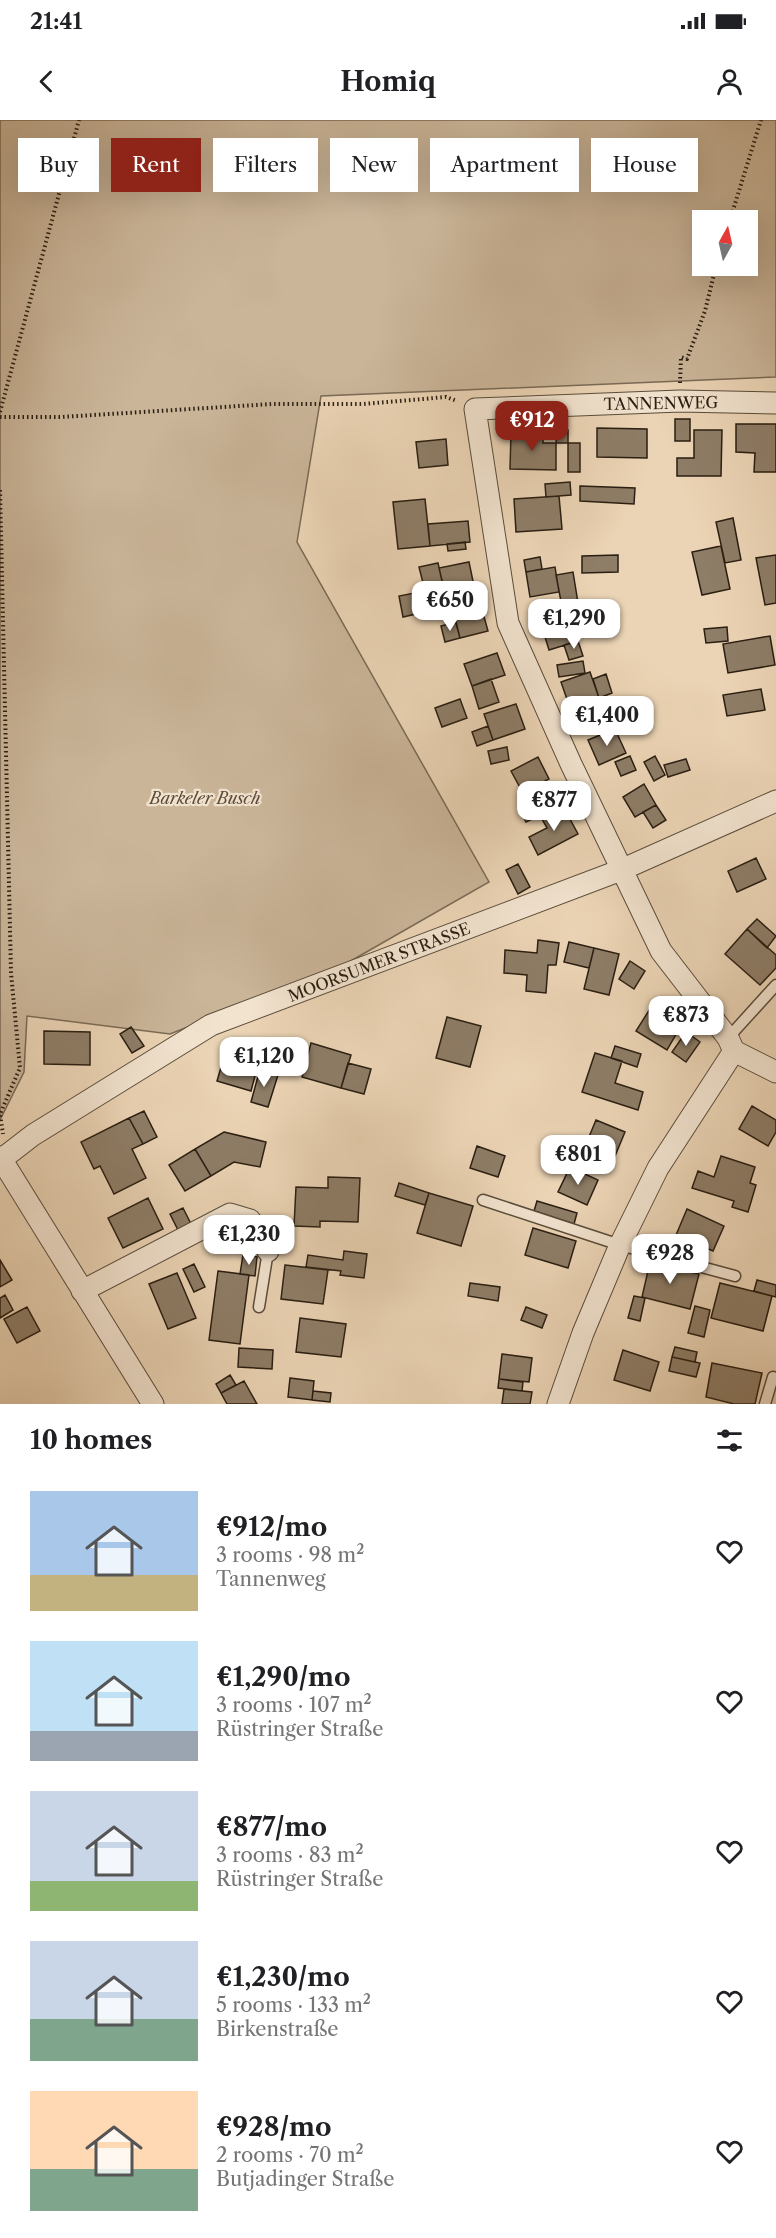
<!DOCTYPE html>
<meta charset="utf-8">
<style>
body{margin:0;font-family:"Libre Caslon Text",serif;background:#f2f2f2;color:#202124;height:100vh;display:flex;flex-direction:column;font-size:22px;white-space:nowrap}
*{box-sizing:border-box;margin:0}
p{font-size:20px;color:#757577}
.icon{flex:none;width:33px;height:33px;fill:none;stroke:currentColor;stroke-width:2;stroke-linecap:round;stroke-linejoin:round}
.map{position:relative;height:1284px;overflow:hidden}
.sheet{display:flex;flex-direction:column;background:#fff;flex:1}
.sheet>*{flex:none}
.guide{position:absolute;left:18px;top:18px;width:741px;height:54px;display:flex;gap:12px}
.needle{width:39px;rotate:8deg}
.controls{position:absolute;left:692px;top:90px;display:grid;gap:12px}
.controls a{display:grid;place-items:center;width:66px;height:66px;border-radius:0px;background:#fff;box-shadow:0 6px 24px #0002;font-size:30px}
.price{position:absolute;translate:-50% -51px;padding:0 14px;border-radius:12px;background:#fff;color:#222;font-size:20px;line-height:39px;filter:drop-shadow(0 2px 3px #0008)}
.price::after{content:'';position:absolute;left:50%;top:36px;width:18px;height:14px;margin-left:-9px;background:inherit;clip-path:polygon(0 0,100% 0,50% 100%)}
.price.active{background:#8f2418;color:#fff}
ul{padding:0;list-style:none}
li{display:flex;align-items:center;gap:18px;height:150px;padding:0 30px}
li span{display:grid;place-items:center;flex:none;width:168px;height:120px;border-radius:0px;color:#555}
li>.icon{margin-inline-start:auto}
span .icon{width:72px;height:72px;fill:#fffc;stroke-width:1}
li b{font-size:26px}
h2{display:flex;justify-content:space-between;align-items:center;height:72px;padding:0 30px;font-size:26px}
.tag{padding:0 21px;border-radius:0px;background:#fff;box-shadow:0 6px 24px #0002;font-size:21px;line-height:54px}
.tag.active{background:#8f2418;color:#fff}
.status{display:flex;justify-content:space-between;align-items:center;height:42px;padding:0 30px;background:#fff;direction:ltr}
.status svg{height:16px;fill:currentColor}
header{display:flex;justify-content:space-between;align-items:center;height:78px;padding:0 30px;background:#fff;font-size:27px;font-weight:700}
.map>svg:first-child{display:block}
.green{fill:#cab599;stroke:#7a6a56;stroke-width:1.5;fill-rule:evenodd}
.building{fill:#8e7d67;stroke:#2a1e12;stroke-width:1.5}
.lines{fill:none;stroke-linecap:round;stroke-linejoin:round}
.service-casing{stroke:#5a4c3b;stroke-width:13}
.minor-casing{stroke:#5a4c3b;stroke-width:23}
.path{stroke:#2a1e12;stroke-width:4;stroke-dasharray:1.5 3;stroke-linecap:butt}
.service{stroke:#f2e3cf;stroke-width:10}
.minor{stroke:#f2e3cf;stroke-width:21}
.labels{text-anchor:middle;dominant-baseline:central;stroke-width:4.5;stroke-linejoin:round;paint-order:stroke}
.street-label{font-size:16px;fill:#2a1e12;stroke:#f2e3cf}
.park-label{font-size:16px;font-style:italic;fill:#5a4b3a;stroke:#f2e3cf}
</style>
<div class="status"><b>21:41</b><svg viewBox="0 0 49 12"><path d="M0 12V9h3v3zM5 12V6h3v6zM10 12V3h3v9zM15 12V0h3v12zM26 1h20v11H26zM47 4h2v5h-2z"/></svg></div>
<header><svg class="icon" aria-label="back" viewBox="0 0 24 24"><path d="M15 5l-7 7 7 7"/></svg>Homiq<svg class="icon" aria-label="person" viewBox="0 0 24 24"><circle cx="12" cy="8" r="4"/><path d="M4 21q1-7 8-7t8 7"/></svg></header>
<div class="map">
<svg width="776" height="1284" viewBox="0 0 776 1284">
<rect width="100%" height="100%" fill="#ebd4b5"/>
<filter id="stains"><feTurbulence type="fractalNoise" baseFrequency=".00333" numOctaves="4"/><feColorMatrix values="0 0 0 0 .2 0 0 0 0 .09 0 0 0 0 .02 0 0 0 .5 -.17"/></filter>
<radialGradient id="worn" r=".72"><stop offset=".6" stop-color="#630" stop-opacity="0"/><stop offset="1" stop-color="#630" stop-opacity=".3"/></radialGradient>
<path class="green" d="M0 0H776V257L321 276 297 422 489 762 342 846 170 914 27 896 24 952 0 1000ZM702 100H747V146H702Z"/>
<path class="building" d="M675 299H690V321H675Z
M736 304H776V352H754L755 333 736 332Z
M597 308 647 309V338L597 337Z
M557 310H568V323H556Z
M694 310H722L721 356H677V338H694Z
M511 313H543V323H556V350L510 349Z
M446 319 448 345 419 348 416 322Z
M568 323H580V352H568Z
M570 362 571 375 546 377 545 364Z
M580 366 635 368 634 384 580 381Z
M559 376 562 409 516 412 514 379Z
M425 379 430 426 398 429 393 382Z
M733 398 741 440 725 443 716 402Z
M468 401 470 422 430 426 428 404Z
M465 422 466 429 448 431 447 424Z
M721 426 730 469 702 475 692 432Z
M618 435V452L582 453V436Z
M776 435V483L765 485 756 438Z
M540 437 542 449 526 452 524 440Z
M469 442 474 466 445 473 439 448Z
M438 443 449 493 430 497 429 491 403 497 399 476 425 471 419 447Z
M555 447 559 472 530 477 526 452Z
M573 452 579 489 563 492 556 455Z
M481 486 488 511 460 518 453 493Z
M570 494 578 521 549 530 541 504Z
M456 502 460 518 445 522 441 506Z
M727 507 728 521 706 523 704 509Z
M770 516 775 545 728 553 723 524Z
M578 521 583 536 569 540 564 525Z
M497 533 505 555 472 566 464 544Z
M583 541 585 553 559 557 557 545Z
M590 552 599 578 570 588 561 562Z
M606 554 612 573 599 578 593 559Z
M491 559 499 582 479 589 472 566Z
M761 569 765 590 727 596 723 575Z
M460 579 467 598 442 607 435 588Z
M516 584 525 609 493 620 484 594Z
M488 606 493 620 477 626 472 612Z
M615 609 626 633 599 645 588 620Z
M507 627 509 640 491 644 488 631Z
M630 636 636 650 621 656 615 642Z
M655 636 665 655 654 661 644 642Z
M538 637 549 659 523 673 511 651Z
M686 639 690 650 668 657 664 645Z
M644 664 656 685 635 697 623 677Z
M537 665 543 677 529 685 523 673Z
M547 680 552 690 526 702 521 692Z
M656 685 666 700 653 708 643 692Z
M564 688 578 714 538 735 529 717 547 708 542 699Z
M756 738 766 759 737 772 728 751Z
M518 744 530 767 518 774 506 750Z
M757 799 776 816 767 828 747 809Z
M747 809 776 835V848L760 865 725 834Z
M538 820 559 823 556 845H548L546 873 526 871 527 855 504 853 505 830 537 833Z
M569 822 594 828 589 848 564 842Z
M594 828 619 834 609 875 584 869Z
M630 841 645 851 634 869 619 859Z
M655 881 685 899 667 930 636 911Z
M447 897 481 906 470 947 436 938Z
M131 907 144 926 132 933 120 914Z
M44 911 90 912V945L44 944Z
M686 912 700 922 686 942 672 932Z
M311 923 351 935 341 968 302 957Z
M615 926 641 934 637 947 611 938Z
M227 927 260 937 251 971 217 961Z
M595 933 622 941 615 963 643 972 638 990 582 972Z
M348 943 371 949 364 974 341 968Z
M260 949 278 955 268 987 251 982Z
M752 986 776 1000V1012L768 1026 739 1009Z
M144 991 157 1017 143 1024 129 998Z
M129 998 143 1024 132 1029 146 1058 114 1074 100 1046 94 1049 81 1022Z
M596 1000 625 1012 615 1036 586 1024Z
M224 1012 266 1022 260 1047 234 1042 211 1056 195 1029Z
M477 1026 505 1036 498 1057 470 1048Z
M195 1029 211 1056 185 1071 169 1045Z
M721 1036 755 1047 750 1063 756 1065 748 1092 732 1087 734 1081 692 1068 698 1051 714 1057Z
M570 1047 598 1060 587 1085 558 1072Z
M328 1057 360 1058 358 1102 320 1101V1107L294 1106 296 1067 328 1068Z
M399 1063 429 1073 425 1085 395 1076Z
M429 1073 473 1086 461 1126 417 1113Z
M148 1078 163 1109 123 1128 108 1098Z
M537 1081 577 1093 574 1104 534 1091Z
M183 1088 192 1106 179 1112 170 1094Z
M687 1089 724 1106 713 1131 676 1115Z
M533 1108 576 1121 568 1148 525 1135Z
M344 1131 367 1134 364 1158 340 1155 341 1151 306 1147 308 1135 343 1140Z
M243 1135 257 1137 255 1156 240 1154Z
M0 1140 12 1160 0 1167Z
M650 1142 699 1154 690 1189 642 1177Z
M194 1144 205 1167 194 1172 183 1149Z
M285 1145 328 1150 323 1184 281 1179Z
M218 1151 249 1155 240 1224 209 1220Z
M177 1153 196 1198 168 1209 149 1164Z
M757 1160 776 1165V1177L754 1171Z
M470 1163 500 1167 498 1181 468 1176Z
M720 1163 772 1176 763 1211 711 1198Z
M5 1175 13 1190 0 1198V1178Z
M634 1176 645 1178 640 1201 628 1198Z
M695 1186 710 1190 704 1217 688 1213Z
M27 1187 40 1211 17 1223 4 1199Z
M526 1187 547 1195 542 1208 521 1200Z
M300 1198 346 1204 341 1237 296 1232Z
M675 1227 697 1232 695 1242 672 1237Z
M239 1228 273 1230 272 1249 238 1247Z
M623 1230 659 1242 650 1271 614 1260Z
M502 1234 532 1238 529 1262 499 1259Z
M672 1237 700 1243 696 1257 669 1251Z
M712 1243 762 1253 755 1284H734L706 1277Z
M230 1255 236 1265 221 1273 216 1264Z
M290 1258 314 1261 312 1280 288 1277Z
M499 1259 523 1262 522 1271 498 1268Z
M244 1261 257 1284H227L221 1273Z
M504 1269 532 1272 530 1284H502Z
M313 1271 331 1273 330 1282 312 1280Z"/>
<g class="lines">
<g class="service-casing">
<path id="service" d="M728 918 776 865
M483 1080 620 1125 735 1156
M259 1187 268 1131
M765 1284 773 1257"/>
</g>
<g class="minor-casing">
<path id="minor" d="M776 283 680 281 475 289 508 503 571 644 661 831 728 918 734 931 776 952
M0 1037 153 1284
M2 1039 33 1015 211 905 621 750 776 681
M82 1171 230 1094 250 1100 268 1131
M558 1284 583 1213 620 1125 658 1048 734 931"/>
</g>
<path class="path" d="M730 100 761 0
M680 263 681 237 687 239 705 191 716 146
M0 292 79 0
M0 297H61L272 284H364L446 277 457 281
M0 370 11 853 20 948 0 994 3 1014"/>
<use href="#service" class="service"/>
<use href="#minor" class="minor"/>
</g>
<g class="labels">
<g class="street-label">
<text transform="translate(661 283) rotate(-1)">TANNENWEG</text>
<text transform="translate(379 842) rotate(-21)">MOORSUMER STRASSE</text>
</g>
<g class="park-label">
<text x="205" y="678">Barkeler Busch</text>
</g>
</g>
<rect width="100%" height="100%" filter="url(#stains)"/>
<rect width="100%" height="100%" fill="url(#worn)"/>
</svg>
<div class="controls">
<a><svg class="needle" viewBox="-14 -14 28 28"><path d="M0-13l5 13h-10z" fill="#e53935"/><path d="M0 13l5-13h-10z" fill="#757577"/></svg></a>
</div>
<b class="price active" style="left:532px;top:332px">€912</b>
<b class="price" style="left:450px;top:512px">€650</b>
<b class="price" style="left:574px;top:530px">€1,290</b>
<b class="price" style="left:607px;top:627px">€1,400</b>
<b class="price" style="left:554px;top:712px">€877</b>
<b class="price" style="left:686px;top:927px">€873</b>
<b class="price" style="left:264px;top:968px">€1,120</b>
<b class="price" style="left:578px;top:1066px">€801</b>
<b class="price" style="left:249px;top:1146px">€1,230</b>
<b class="price" style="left:670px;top:1165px">€928</b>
<div class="guide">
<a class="tag">Buy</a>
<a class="tag active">Rent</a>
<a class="tag">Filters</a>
<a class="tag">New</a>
<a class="tag">Apartment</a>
<a class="tag">House</a>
</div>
</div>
<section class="sheet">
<h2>10 homes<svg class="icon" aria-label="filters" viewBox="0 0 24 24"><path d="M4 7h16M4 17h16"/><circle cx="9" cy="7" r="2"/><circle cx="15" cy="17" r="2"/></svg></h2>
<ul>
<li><span style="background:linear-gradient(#a9c7e8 70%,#c2b280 0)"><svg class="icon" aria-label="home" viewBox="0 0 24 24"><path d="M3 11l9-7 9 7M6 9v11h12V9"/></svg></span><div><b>€912/mo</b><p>3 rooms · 98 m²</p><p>Tannenweg</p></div><svg class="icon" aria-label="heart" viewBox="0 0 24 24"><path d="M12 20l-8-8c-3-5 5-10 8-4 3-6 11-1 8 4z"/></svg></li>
<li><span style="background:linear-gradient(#bfe0f5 75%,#9aa5b1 0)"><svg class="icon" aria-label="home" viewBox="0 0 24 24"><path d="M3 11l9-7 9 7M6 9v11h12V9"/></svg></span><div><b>€1,290/mo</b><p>3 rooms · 107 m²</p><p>Rüstringer Straße</p></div><svg class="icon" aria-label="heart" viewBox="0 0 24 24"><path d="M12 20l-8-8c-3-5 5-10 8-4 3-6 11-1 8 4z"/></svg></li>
<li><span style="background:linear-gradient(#c9d6e8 75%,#8fb573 0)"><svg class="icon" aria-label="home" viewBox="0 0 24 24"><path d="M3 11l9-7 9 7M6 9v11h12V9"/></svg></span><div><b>€877/mo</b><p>3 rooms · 83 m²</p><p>Rüstringer Straße</p></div><svg class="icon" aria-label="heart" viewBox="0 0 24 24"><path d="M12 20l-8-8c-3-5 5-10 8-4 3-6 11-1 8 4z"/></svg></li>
<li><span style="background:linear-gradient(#c9d6e8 65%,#7fa58c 0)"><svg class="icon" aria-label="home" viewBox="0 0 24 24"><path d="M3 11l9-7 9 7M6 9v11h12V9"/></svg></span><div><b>€1,230/mo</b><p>5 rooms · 133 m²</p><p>Birkenstraße</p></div><svg class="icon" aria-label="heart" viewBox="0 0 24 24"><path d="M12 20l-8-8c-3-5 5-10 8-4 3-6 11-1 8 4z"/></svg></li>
<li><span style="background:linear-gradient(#ffd9b3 65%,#7fa58c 0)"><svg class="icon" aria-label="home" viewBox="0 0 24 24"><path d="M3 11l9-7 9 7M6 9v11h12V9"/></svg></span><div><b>€928/mo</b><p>2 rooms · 70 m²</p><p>Butjadinger Straße</p></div><svg class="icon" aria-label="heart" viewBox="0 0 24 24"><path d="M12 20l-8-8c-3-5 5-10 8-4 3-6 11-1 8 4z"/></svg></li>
</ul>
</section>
